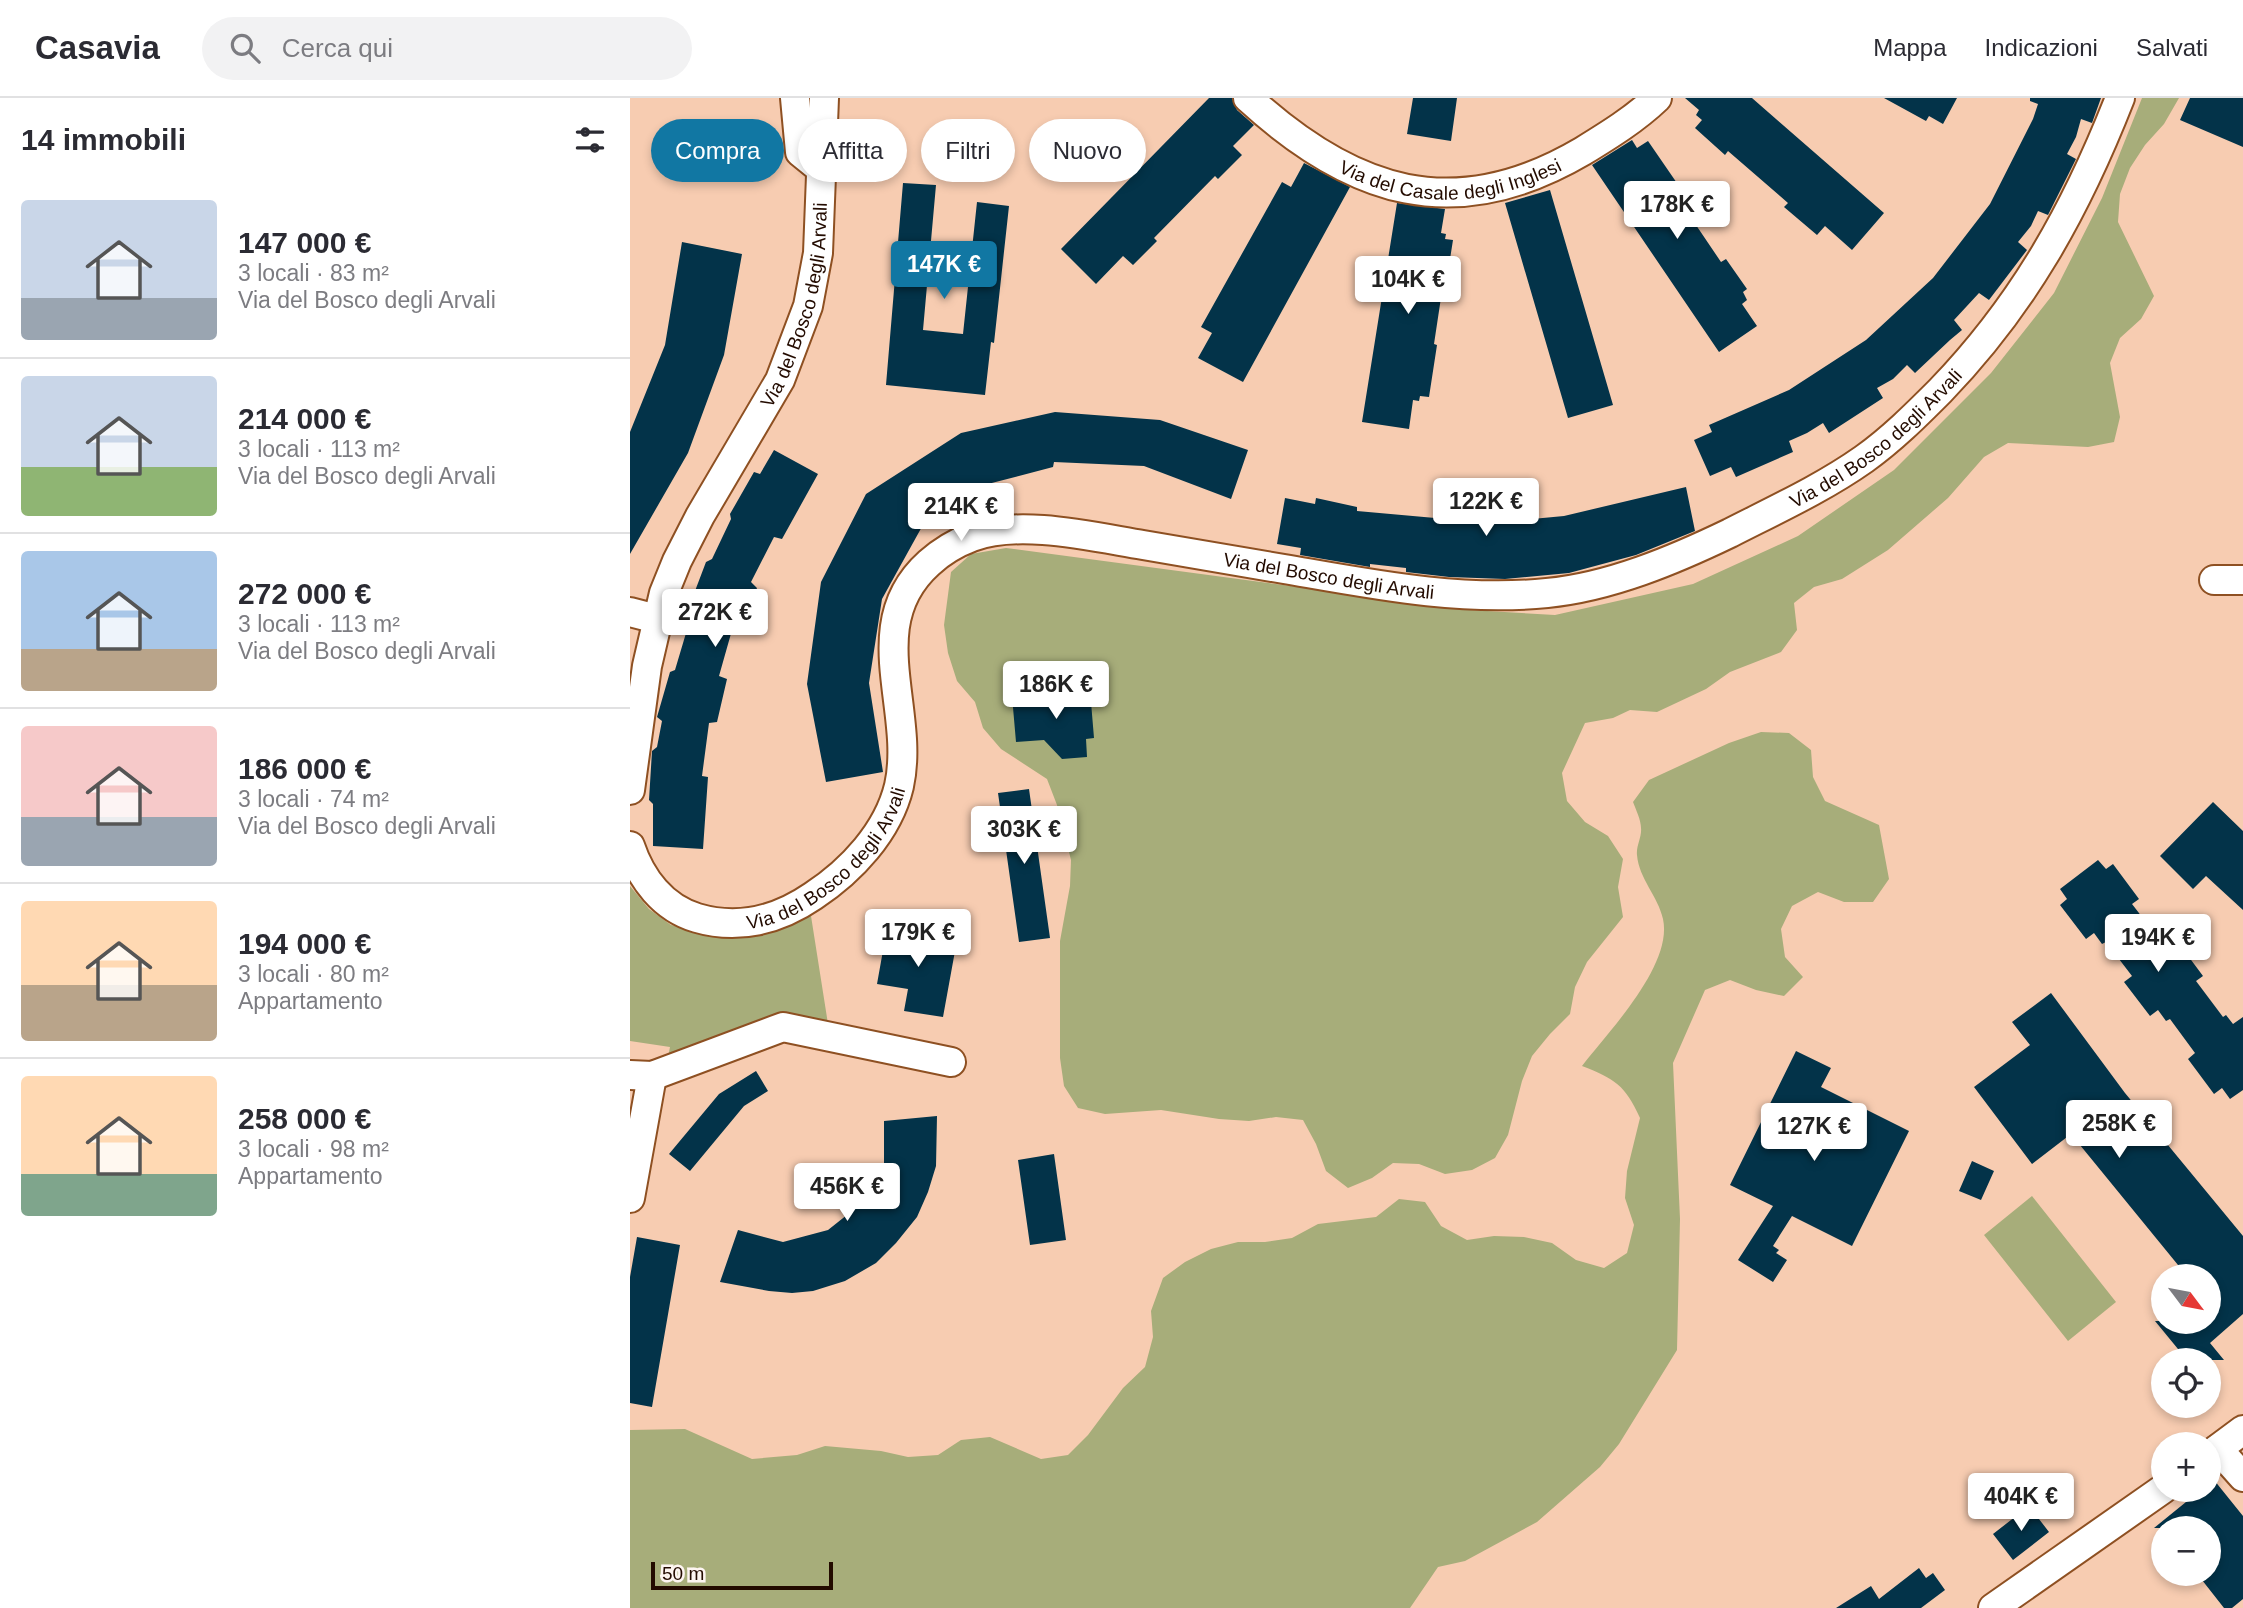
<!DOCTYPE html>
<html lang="it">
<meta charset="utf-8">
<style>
body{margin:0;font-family:Helvetica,sans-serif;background:#f2f2f3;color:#2b2b33;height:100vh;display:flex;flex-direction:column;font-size:26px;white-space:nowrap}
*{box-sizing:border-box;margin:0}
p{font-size:23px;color:#7c7c81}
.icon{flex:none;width:38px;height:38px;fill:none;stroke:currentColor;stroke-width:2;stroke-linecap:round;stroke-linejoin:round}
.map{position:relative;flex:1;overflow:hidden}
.details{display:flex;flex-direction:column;background:#fff;width:630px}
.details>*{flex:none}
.guide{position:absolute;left:21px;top:21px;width:665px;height:63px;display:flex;gap:14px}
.needle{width:46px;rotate:122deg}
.buttons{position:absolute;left:1521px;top:1166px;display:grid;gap:14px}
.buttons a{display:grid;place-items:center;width:70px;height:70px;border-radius:50%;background:#fff;box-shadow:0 4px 10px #0003;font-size:35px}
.scale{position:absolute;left:21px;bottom:18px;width:182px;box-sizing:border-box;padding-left:7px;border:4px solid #230b00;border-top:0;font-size:19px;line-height:24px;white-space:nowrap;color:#230b00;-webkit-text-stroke:5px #fdf5f1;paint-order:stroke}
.price{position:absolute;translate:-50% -60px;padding:0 16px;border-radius:7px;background:#fff;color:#222;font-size:23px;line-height:46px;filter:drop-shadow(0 2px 4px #0008)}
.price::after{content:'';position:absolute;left:50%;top:42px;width:21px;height:16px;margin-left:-10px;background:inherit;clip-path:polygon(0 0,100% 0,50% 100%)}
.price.on{background:#1177a3;color:#fff}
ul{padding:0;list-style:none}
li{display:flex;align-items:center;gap:21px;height:175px;padding:0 21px}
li+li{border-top:2px solid #e1e1e2}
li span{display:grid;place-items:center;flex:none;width:196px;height:140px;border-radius:7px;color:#555}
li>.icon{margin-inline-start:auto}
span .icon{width:84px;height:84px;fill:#fffc;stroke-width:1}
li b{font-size:30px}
h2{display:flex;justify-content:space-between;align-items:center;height:84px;padding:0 21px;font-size:30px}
.chip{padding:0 24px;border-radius:32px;background:#fff;box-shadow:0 4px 10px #0003;font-size:24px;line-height:63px}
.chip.on{background:#1177a3;color:#fff}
header{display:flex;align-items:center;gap:42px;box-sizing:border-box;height:98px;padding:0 35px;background:#fff;border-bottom:2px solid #e1e1e2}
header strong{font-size:33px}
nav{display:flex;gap:38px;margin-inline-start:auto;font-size:24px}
.search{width:490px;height:63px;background:#f2f2f3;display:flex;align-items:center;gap:18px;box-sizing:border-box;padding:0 24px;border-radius:38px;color:#7c7c81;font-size:26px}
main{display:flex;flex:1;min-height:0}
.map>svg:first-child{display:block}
.green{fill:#a7ad7a}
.building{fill:#033349}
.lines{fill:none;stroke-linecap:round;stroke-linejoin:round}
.street-casing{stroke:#8e5022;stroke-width:32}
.street{stroke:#fff;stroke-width:28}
.labels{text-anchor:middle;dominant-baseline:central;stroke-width:7;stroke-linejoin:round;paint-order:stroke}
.street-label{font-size:19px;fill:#230b00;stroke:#fdf5f1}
</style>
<header>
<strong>Casavia</strong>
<div class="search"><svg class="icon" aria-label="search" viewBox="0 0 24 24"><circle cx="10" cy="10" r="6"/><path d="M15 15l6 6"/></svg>Cerca qui</div>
<nav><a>Mappa</a><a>Indicazioni</a><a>Salvati</a></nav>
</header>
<main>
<section class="details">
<h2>14 immobili<svg class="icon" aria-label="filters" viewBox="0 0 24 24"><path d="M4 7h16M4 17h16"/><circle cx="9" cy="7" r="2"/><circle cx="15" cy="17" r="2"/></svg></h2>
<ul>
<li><span style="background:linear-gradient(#c9d6e8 70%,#9aa5b1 0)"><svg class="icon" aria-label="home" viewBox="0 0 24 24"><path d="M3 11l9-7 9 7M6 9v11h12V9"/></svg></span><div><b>147 000 €</b><p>3 locali · 83 m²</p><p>Via del Bosco degli Arvali</p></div></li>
<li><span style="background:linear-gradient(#c9d6e8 65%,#8fb573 0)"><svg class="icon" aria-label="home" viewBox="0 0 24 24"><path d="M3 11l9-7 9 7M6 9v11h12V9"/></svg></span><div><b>214 000 €</b><p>3 locali · 113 m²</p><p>Via del Bosco degli Arvali</p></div></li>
<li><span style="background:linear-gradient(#a9c7e8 70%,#b9a48a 0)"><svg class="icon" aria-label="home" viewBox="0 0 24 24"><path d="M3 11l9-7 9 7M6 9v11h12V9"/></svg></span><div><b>272 000 €</b><p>3 locali · 113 m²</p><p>Via del Bosco degli Arvali</p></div></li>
<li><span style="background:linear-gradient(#f6c9c9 65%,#9aa5b1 0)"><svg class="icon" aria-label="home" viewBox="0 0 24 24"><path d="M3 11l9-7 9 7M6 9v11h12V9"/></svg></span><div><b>186 000 €</b><p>3 locali · 74 m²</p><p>Via del Bosco degli Arvali</p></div></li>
<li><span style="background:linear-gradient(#ffd9b3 60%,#b9a48a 0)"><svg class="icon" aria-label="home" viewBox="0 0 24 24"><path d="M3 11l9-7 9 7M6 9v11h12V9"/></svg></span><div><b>194 000 €</b><p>3 locali · 80 m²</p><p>Appartamento</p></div></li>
<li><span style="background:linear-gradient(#ffd9b3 70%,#7fa58c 0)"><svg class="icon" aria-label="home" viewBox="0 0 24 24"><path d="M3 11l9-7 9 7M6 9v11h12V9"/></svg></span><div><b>258 000 €</b><p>3 locali · 98 m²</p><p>Appartamento</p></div></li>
</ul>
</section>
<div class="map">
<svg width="1613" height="1510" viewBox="0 0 1613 1510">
<rect width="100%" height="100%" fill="#f7ccb1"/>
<path class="green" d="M1512 0H1549L1534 26 1515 47 1500 70 1490 96 1488 124 1524 198 1511 221 1490 240 1480 265 1490 319 1484 344 1458 349 1378 345 1354 359 1318 400 1258 452 1212 481 1184 489 1164 505 1167 532 1151 554 1100 574 1076 591 1027 614 1000 612 983 620 955 625 932 675 937 703 955 724 978 738 993 761 988 789 993 819 957 864 945 889 940 916 920 936 902 958 892 983 878 1037 865 1060 842 1072 815 1076 789 1066 763 1065 742 1080 718 1090 696 1073 686 1046 673 1022 646 1019 619 1023 589 1021 531 1012 475 1016 448 1010 434 988 430 960V843L440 788 441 762 427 707 417 681 371 651 353 630 345 604 327 583 318 555 314 527 321 474 341 456 376 450 840 512 925 517 1063 486 1168 438 1264 372 1361 275 1424 195 1472 100Z
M1131 634 1159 635 1181 652 1183 679 1195 703 1249 727 1259 781 1243 804H1214L1188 794 1162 808 1151 831 1155 859 1173 879 1154 898 1126 892 1100 882 1075 892 1043 965 1050 1121 1047 1252 989 1346 970 1369 907 1424 835 1463 808 1469 780 1510H0V1332L55 1331 122 1361 167 1357 195 1348 251 1353 278 1359 308 1357 331 1342 360 1339 411 1361 438 1357 458 1337 493 1290 515 1269 523 1239 521 1213 533 1180 555 1164 581 1151 608 1144H635L662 1140 688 1126 746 1119 769 1101 795 1104 811 1128 837 1142 864 1138 894 1139 922 1145 946 1162 974 1170 997 1155 1004 1127 995 1100 997 1073 1010 1020C995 987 985 981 952 968 979 933 1043 867 1033 821 1028 798 1009 781 1007 757 1006 748 1012 739 1011 730 1011 722 1006 712 1003 704L1019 682 1099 645Z
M0 788 19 811 41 827 95 839 119 836 181 818 198 926 38 959 40 949 0 943Z
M1402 1098 1486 1204 1438 1243 1354 1137Z"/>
<path class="building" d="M579 0H602L607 12 624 27 603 48 612 57 588 81 585 78 524 140 527 143 503 167 493 158 466 186 431 151Z
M783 0H827L821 43 777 36Z
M1055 0H1122L1254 115 1222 152 1195 128 1187 137 1154 109 1158 105 1098 53 1095 57 1065 30 1072 22 1066 17 1069 12Z
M1254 0H1327L1313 26 1299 18 1296 23Z
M1400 0H1471L1462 25 1451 21 1446 39 1437 56 1446 61 1418 117 1408 113 1401 128 1388 144 1397 152 1359 202 1349 195 1324 222 1332 232 1320 242 1285 275 1277 267 1263 281 1247 290 1253 300 1199 335 1193 325 1177 335 1159 343 1163 354 1106 379 1101 369 1080 378 1064 342 1082 334 1079 327 1159 292 1236 242 1303 180 1360 106 1403 21 1408 6 1400 3Z
M1560 0H1613V49L1550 22Z
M1002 42 1007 50 1018 43 1051 91 1045 96 1091 164 1096 161 1117 191 1113 194 1117 202 1112 206 1127 228 1089 254 962 67Z
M674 65 720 89 613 284 568 260 582 235 571 229 652 84 661 89Z
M273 85 306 87 293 232 333 236 347 104 379 108 364 245 361 244 355 297 256 287Z
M920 92 983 307 938 320 875 105Z
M767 105 815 111 811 135 816 136 815 141 823 142 815 193H812L804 246 807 247 799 299 790 298 789 303 783 302 779 331 732 324Z
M52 144 112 156 94 257 58 355 0 456V334L35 247Z
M425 314 530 322 618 352 601 401 514 368 424 364 423 369 354 387 294 425 252 501 239 585 253 674 196 684 177 586 191 484 236 396 331 335Z
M144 352 188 376 152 441 144 439 121 484 127 490 111 533 102 532 89 578 97 581 87 624 79 625 72 678 78 679 73 751 23 748V706L19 702 22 653 27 649 32 623 27 619 40 574 45 572 59 525 54 522 76 464 82 461 101 421 100 416 124 374 130 376Z
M1056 389 1065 433 1006 457 939 475 875 481 819 479 776 474V470L740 466V469L670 457 671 450 647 446 655 400 685 406 686 400 727 409V413L861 425 934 418Z
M460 592 464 640 456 641 457 659 432 661 414 642 386 644 382 598Z
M399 691 420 840 389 844 368 695Z
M1583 704 1613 733V812L1576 778 1563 791 1530 758Z
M1468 762 1476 771 1483 766 1509 801 1502 806 1529 841 1532 839 1540 849 1547 843 1573 878 1566 883 1593 919 1596 917 1603 926 1613 919V992L1600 1001 1592 990 1584 996 1558 961 1565 955 1540 921 1536 923 1528 912 1520 918 1494 884 1502 878 1476 844 1472 846 1464 835 1456 841 1430 807 1437 801 1430 791Z
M257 830 327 842 313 919 274 913 278 891 247 886Z
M1421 895 1495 995 1613 1138V1216L1580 1245 1594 1262H1557L1525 1223H1578V1178H1557L1441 1036 1402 1066 1344 989 1400 947 1382 924Z
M1166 953 1201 970 1191 989 1279 1033 1222 1148 1162 1118 1143 1148 1149 1152 1146 1155 1157 1162 1143 1184 1108 1162 1143 1108 1100 1087Z
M126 973 138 993 114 1008 60 1073 39 1056 89 996Z
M307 1018 306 1068 298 1094 287 1119 266 1145 246 1165 215 1183 183 1193 162 1195 139 1193 90 1184 108 1132 153 1144 198 1132 232 1105 254 1069V1023Z
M424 1056 436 1142 400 1147 388 1062Z
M1342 1063 1364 1073 1351 1102 1329 1093Z
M7 1139 50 1147 22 1309 0 1305V1179Z
M1584 1382 1613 1418V1501L1602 1510H1594L1572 1482 1578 1477V1430H1524L1572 1391H1578V1386Z
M1399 1408 1419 1434 1383 1462 1363 1436Z
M1289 1470 1296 1480 1303 1475 1315 1492 1291 1510H1206L1241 1488 1249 1501Z"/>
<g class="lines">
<g class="street-casing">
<g id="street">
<path d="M165 0 170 54 191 71"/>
<path id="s1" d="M618 0C722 95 824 129 953 53 979 37 1005 21 1027 0"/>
<path d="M1584 482H1613"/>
<path d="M0 514 27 521"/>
<path id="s2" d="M0 692 17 568 34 495 47 463 70 418 150 282 178 208 188 155 194 0"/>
<path id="s3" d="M0 748C11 781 33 810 67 820 108 832 148 822 183 798 221 773 258 734 269 688 286 612 230 527 299 465 311 454 326 445 342 439 389 421 464 439 513 447 560 455 607 463 654 471 741 486 829 504 917 495 980 489 1044 462 1100 435 1145 412 1193 390 1234 361 1262 341 1286 317 1310 293 1394 206 1446 112 1490 0"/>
<path d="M0 977 22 978 153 929 321 964"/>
<path d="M0 1100 22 978"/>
<path d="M1588 1351 1613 1379"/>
<path d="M1578 1358 1613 1332"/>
<path d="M1363 1510 1533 1391"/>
</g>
</g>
<use href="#street" class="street"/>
</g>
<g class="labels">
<g class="street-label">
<text stroke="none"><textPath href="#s1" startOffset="229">Via del Casale degli Inglesi</textPath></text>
<text stroke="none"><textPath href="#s2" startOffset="520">Via del Bosco degli Arvali</textPath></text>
<text stroke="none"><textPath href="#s3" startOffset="1601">Via del Bosco degli Arvali</textPath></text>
<text stroke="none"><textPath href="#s3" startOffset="1013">Via del Bosco degli Arvali</textPath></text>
<text stroke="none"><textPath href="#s3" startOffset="259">Via del Bosco degli Arvali</textPath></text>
</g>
</g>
</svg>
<div class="buttons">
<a><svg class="needle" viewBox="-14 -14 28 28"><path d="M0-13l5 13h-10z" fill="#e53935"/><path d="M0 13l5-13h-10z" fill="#7c7c81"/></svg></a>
<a><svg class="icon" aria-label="locate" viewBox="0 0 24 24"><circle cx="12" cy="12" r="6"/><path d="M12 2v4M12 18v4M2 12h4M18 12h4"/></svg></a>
<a>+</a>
<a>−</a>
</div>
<div class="scale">50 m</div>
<b class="price" style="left:1047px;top:143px">178K €</b>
<b class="price on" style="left:314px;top:203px">147K €</b>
<b class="price" style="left:778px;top:218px">104K €</b>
<b class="price" style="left:856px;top:440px">122K €</b>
<b class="price" style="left:331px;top:445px">214K €</b>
<b class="price" style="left:85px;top:551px">272K €</b>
<b class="price" style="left:426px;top:623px">186K €</b>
<b class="price" style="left:394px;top:768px">303K €</b>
<b class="price" style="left:288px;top:871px">179K €</b>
<b class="price" style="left:1528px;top:876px">194K €</b>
<b class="price" style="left:1489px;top:1062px">258K €</b>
<b class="price" style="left:1184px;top:1065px">127K €</b>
<b class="price" style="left:217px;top:1125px">456K €</b>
<b class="price" style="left:1391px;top:1435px">404K €</b>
<div class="guide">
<a class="chip on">Compra</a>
<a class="chip">Affitta</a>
<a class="chip">Filtri</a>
<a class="chip">Nuovo</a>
</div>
</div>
</main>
